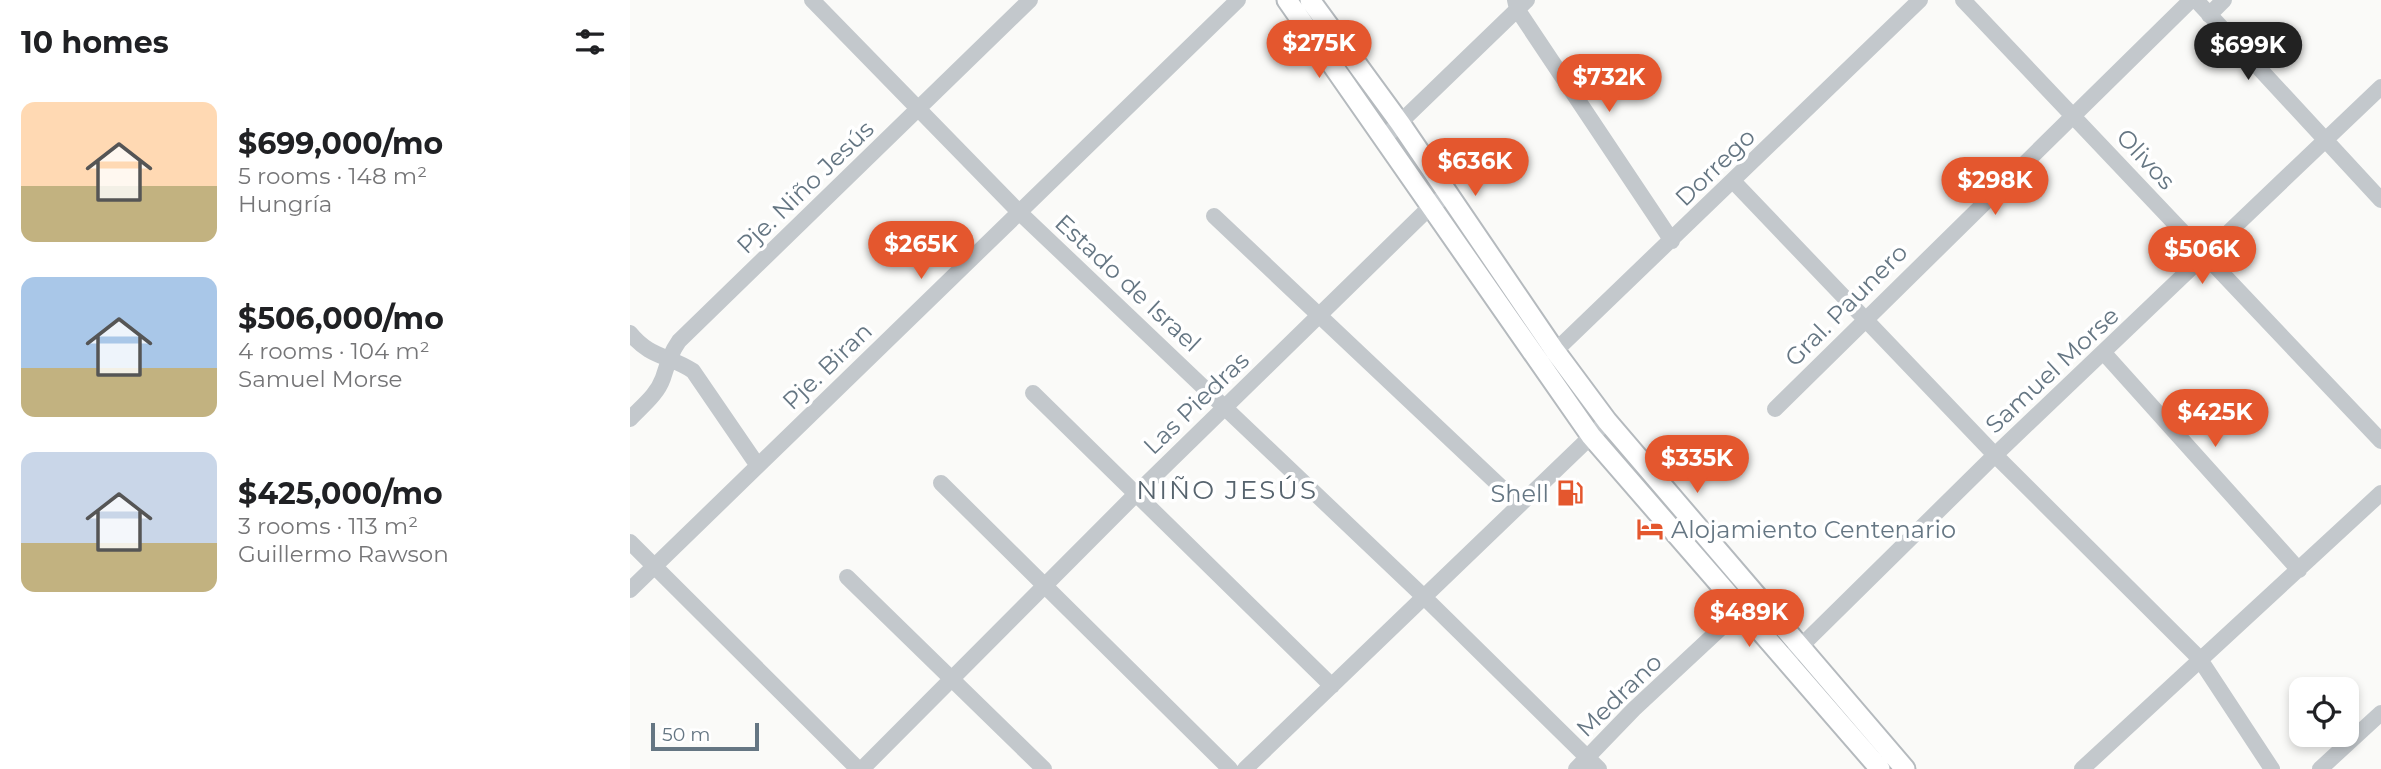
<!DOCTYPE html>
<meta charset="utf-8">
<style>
body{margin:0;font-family:Montserrat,sans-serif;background:#f6f6f6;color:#202124;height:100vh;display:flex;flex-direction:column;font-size:26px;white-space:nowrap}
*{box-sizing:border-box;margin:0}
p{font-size:23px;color:#757577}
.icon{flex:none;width:38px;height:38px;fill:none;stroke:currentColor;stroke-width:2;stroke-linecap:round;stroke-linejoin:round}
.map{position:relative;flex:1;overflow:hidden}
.panel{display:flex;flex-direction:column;background:#fff;width:630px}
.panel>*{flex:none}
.controls{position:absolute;left:1659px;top:677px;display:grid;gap:14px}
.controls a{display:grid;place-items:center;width:70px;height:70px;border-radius:14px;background:#fff;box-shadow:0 4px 10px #0003;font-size:35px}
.scale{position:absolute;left:21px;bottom:18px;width:108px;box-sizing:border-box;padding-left:7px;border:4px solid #657683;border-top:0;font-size:19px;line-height:24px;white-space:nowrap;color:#657683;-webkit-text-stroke:5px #fff;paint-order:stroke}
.price{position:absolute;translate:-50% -60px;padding:0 16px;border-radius:24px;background:#e4572e;color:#fff;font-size:23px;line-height:46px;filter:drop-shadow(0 2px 4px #0008)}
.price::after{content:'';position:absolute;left:50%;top:42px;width:21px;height:16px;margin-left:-10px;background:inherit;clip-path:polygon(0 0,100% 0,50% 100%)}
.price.active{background:#222;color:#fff}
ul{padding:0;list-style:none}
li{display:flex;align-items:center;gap:21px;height:175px;padding:0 21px}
li span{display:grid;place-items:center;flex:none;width:196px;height:140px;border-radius:14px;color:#555}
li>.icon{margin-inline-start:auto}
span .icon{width:84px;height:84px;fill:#fffc;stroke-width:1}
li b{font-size:30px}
h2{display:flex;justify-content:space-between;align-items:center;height:84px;padding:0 21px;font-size:30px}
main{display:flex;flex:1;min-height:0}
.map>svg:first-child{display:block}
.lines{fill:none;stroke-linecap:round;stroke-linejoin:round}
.major-casing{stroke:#b5babe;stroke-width:23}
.minor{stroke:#c3c8cc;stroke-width:16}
.major{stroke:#fff;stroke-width:19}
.labels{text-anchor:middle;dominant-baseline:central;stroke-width:7;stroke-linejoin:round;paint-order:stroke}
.street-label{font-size:24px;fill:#657683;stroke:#fff}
.poi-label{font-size:24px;fill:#657683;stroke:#fff;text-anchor:end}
.neighbourhood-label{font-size:26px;letter-spacing:2px;fill:#57646e;stroke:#fff}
</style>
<main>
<section class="panel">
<h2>10 homes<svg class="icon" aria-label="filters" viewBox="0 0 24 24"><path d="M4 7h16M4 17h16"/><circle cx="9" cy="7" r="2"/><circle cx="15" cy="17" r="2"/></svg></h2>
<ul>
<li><span style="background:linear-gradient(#ffd9b3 60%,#c2b280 0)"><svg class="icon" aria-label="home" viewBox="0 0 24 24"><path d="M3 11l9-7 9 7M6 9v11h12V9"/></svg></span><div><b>$699,000/mo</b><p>5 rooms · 148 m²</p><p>Hungría</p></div></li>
<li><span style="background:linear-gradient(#a9c7e8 65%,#c2b280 0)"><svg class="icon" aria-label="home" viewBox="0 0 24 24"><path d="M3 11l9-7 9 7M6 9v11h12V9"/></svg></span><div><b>$506,000/mo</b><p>4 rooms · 104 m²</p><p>Samuel Morse</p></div></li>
<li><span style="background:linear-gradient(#c9d6e8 65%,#c2b280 0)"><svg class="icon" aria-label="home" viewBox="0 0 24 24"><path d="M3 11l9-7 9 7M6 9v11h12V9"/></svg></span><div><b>$425,000/mo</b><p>3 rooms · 113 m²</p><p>Guillermo Rawson</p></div></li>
</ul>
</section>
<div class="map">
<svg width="1751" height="769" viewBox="0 0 1751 769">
<rect width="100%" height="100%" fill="#fafaf8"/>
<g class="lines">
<g class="major-casing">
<path id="major" d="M657 0 961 436 1250 769
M680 0 770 123 925 351 977 421 1275 769"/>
</g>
<path class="minor" d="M182 0 389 212 793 596 969 769
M885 0 887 9 1042 241
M1333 0 1751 441
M1566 0 1751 200
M1579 15 1594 0
M755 137 897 0
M1103 181 1365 455 1569 658 1642 769
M584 216 889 504
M0 333C20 358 39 355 63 371L128 466
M1474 353 1669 570
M919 357 1290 0
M403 393 702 686
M1145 409 1561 0
M0 419C12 406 27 395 33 378 38 363 40 354 49 341L400 0
M311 483 600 769
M0 542 228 769
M217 577 414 769
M0 590 608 0
M1163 654 1365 455 1751 87
M232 769 505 495 800 207 818 194
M615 769 977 421
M946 769 1004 709 1120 601
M1452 769 1751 493
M1690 769 1751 713"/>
<use href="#major" class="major"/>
</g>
<defs>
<g id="fuel-bare" transform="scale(2.1)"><path d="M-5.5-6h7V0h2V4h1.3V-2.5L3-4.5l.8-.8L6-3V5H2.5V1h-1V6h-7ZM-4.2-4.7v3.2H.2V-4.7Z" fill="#e4572e" stroke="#fff" stroke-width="2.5" paint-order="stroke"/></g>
<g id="hotel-bare" transform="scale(2.1)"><path d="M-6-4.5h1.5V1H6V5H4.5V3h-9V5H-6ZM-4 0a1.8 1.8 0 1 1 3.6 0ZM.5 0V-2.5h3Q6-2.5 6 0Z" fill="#e4572e" stroke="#fff" stroke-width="2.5" paint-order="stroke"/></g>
</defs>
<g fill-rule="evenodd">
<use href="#fuel-bare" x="940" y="493"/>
<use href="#hotel-bare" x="1020" y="529"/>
</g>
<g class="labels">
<g class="street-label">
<text transform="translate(1516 159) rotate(47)">Olivos</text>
<text transform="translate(1085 167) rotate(-44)">Dorrego</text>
<text transform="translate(175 187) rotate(-44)">Pje. Niño Jesús</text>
<text transform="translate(498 283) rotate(43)">Estado de Israel</text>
<text transform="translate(1216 305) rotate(-45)">Gral. Paunero</text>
<text transform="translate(197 366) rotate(-44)">Pje. Biran</text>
<text transform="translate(1422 370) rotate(-43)">Samuel Morse</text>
<text transform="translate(566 403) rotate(-44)">Las Piedras</text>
<text transform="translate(989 695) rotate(-44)">Medrano</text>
</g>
<g class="poi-label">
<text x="919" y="493">Shell</text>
<text x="1041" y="529" text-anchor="start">Alojamiento Centenario</text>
</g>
<g class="neighbourhood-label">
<text x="597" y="490">NIÑO JESÚS</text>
</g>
</g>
</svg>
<div class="controls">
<a><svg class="icon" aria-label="locate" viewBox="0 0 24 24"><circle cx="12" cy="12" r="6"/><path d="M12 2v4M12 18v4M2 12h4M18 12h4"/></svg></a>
</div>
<div class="scale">50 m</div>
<b class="price" style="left:689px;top:80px">$275K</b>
<b class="price active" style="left:1618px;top:82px">$699K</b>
<b class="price" style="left:979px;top:114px">$732K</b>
<b class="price" style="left:845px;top:198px">$636K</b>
<b class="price" style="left:1365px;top:217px">$298K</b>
<b class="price" style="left:291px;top:281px">$265K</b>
<b class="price" style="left:1572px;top:286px">$506K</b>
<b class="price" style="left:1585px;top:449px">$425K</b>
<b class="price" style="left:1067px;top:495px">$335K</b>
<b class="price" style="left:1119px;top:649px">$489K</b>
</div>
</main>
